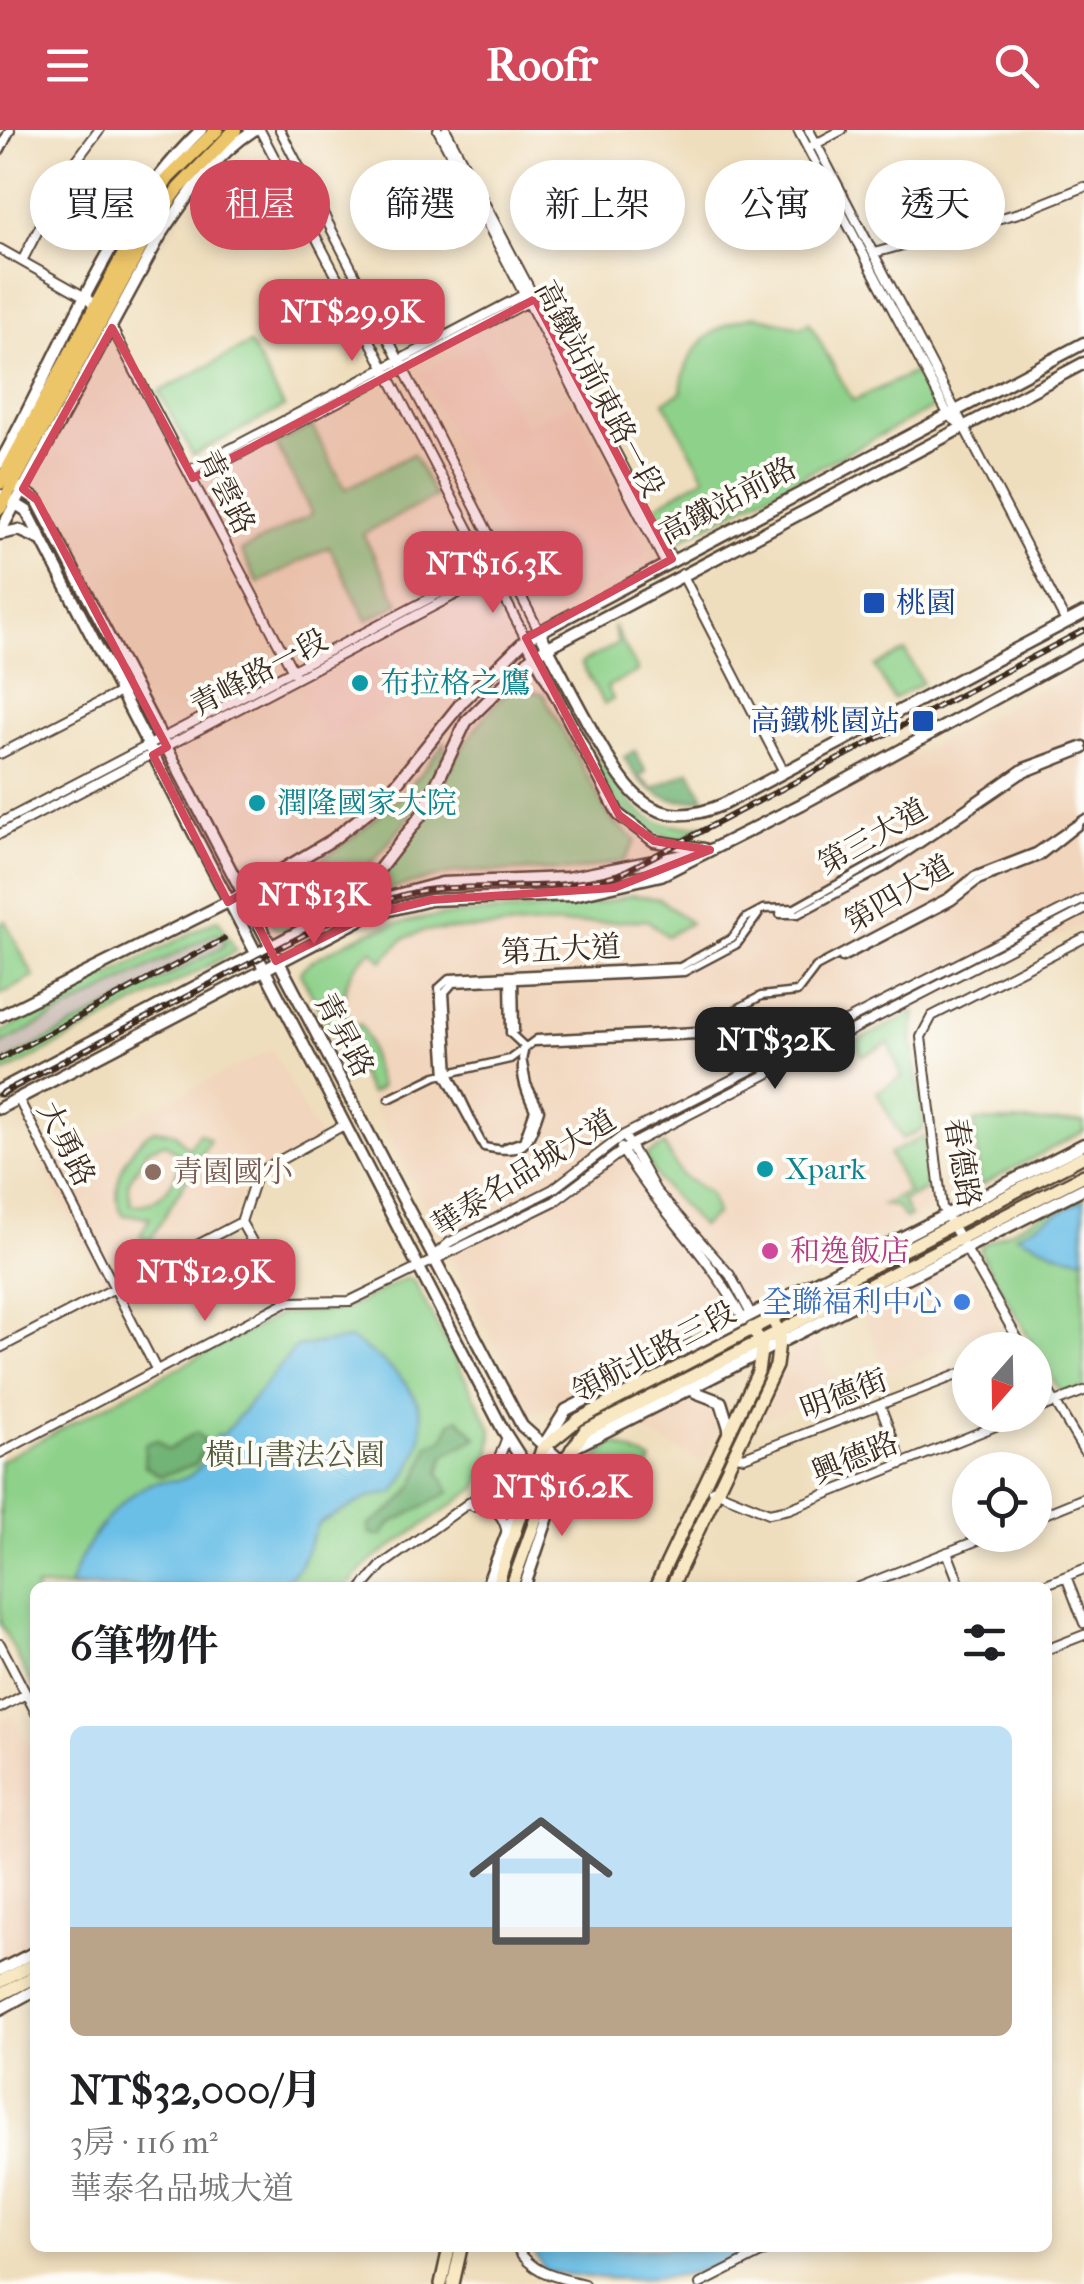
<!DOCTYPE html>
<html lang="zh-TW">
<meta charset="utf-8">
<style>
body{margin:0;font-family:"IM FELL French Canon","Noto Serif TC",serif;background:#f6f6f6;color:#202124;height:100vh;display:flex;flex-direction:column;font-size:38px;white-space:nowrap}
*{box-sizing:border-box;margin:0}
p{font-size:32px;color:#757577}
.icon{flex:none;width:55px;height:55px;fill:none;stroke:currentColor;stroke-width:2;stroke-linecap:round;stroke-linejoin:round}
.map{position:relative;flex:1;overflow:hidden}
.panel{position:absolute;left:30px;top:1452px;width:1022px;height:670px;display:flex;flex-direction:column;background:#fff;border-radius:15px;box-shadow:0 5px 15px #0003}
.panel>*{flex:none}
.banner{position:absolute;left:30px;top:30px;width:1025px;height:90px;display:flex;gap:20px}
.needle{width:65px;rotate:200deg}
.buttons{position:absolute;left:952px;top:1202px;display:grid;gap:20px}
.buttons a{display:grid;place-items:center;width:100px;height:100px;border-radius:50%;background:#fff;box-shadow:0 5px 15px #0003;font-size:50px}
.price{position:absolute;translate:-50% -85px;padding:0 22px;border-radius:20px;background:#d1495b;color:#fff;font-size:32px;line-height:65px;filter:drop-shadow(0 2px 5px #0008)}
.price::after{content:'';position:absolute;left:50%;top:60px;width:30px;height:22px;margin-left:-15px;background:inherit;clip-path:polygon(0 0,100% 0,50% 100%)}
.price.current{background:#222;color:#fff}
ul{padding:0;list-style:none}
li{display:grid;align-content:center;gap:20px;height:530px;padding:0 40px}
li+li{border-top:2px solid #e0e0e0}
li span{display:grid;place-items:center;height:310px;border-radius:15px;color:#555}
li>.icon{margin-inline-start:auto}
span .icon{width:180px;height:180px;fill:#fffc;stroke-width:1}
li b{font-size:42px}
h2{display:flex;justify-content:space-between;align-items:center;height:120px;padding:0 40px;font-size:42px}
.chip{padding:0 35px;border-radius:45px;background:#fff;box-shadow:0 5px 15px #0003;font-size:35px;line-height:90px}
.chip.current{background:#d1495b;color:#fff}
header{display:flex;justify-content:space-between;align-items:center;height:130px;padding:0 40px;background:#d1495b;color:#fff;font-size:45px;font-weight:700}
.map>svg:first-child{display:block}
.built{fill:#f1d5bc}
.industrial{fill:#cec1b9}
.green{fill:#8ed18a;stroke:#647e54;stroke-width:2.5;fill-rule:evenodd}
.forest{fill:#72b376;stroke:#566e4a;stroke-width:2.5}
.water{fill:#6bbfe7;stroke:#537482;stroke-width:2.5}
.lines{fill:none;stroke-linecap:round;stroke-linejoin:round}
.pedestrian-casing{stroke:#564536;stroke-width:11}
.minor-casing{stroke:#564536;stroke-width:12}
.tertiary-casing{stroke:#564536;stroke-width:15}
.secondary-casing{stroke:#564536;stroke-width:16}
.primary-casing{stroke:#564536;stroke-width:18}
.pedestrian{stroke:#fff;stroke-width:6}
.minor{stroke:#fff;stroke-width:8}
.tertiary{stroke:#fff;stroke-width:10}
.secondary{stroke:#f8e8c3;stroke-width:11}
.primary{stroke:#edc569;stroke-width:12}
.rail-casing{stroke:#3b2a1e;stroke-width:6}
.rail{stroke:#fdfcf7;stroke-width:2.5;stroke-dasharray:8;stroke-linecap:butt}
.marked{fill:#d1495b;fill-opacity:0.2;stroke:#d1495b;stroke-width:8;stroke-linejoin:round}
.transit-dot{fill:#1a4fb4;stroke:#fdfcf7;stroke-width:4}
.culture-dot{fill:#0f9aa8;stroke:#fdfcf7;stroke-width:4}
.education-dot{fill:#8d6e63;stroke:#fdfcf7;stroke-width:4}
.hotel-dot{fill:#d1479c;stroke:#fdfcf7;stroke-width:4}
.shop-dot{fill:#3f7fe0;stroke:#fdfcf7;stroke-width:4}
.labels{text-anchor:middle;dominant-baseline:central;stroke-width:8;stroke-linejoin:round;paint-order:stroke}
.street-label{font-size:30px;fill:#3b2a1e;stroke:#fdfcf7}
.transit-label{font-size:30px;fill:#164399;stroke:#fdfcf7;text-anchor:start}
.culture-label{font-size:30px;fill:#0d838f;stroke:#fdfcf7;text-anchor:start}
.education-label{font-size:30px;fill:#785e54;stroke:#fdfcf7;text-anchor:start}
.hotel-label{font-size:30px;fill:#b23c85;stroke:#fdfcf7;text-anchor:start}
.shop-label{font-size:30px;fill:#366cbe;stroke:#fdfcf7;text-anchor:end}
.park-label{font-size:30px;fill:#545c3e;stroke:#fdfcf7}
</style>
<header><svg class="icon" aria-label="menu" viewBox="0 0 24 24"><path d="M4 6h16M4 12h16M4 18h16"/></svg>Roofr<svg class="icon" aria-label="search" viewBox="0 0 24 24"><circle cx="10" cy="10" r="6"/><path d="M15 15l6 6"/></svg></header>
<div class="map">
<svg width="1084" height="2154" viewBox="0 0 1084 2154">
<rect width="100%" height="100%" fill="#fdfcf7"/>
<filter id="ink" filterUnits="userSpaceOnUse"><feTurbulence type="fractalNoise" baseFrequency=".01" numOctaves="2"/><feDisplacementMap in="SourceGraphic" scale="20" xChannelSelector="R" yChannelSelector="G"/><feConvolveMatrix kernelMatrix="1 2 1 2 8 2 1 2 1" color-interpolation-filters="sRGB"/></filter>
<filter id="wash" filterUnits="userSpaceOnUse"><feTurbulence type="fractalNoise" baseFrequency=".0048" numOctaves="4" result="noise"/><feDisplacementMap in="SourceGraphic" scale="40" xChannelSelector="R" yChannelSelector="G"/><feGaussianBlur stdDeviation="2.25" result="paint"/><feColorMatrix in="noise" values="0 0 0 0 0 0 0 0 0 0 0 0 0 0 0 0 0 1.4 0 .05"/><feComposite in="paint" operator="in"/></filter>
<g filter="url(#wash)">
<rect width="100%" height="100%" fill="#efdebd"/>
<path class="built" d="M480 212 524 296 571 273 647 417 644 429 553 475 539 470 420 243Z
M397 506 425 559 327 610 299 558Z
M1084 537V793L915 882 912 908 924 998 928 1079 910 1092 691 1200 547 1280 530 1281 302 838 384 791 432 780 574 773 635 761 684 744Z
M272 919 320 1010 245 1050 230 1098 108 1160 41 1034Z
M965 1130 1003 1194 888 1241 860 1183Z
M815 1206 839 1260 759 1292 791 1222Z
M690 1270 708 1272 719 1283 721 1293 703 1333 637 1298Z
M592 1333 640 1355 629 1379 576 1354Z
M13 1585 35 1626V1811L0 1829V1592Z"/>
<path class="industrial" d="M216 803 225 811 223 817 0 935V915Z"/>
<path class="green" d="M756 186 801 197 809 192 853 271 915 242 934 277 674 413 655 376 705 347 664 272 681 262C684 218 714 193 756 186Z
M250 214 284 277 193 325 159 262Z
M312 296 345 359 413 324 435 367 363 404 399 474 367 490 329 417 258 453 241 421 312 384 276 314Z
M613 495 638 541 607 557 613 569 604 574 581 533 618 514Z
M905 521 922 553 893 569 875 536Z
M514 555 543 564 611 690 636 710 624 731 576 740 457 742 367 765C424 699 450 614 514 555Z
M445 612C449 648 367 742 337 768 322 781 301 790 283 800L274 798 261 766C334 725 397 681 445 612Z
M590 619C628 664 634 707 708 694L678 709C632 698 605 663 590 619Z
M632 765 660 769 690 793 667 806 647 790 423 801 403 809 382 831 372 820C345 841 338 865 350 897L360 894C374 914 369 935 381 957L370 964 358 941 352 942 300 842C309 830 325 824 338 817 430 765 535 795 632 765Z
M218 789 236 821 0 945V935L223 817 225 811 216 803 0 915V903Z
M5 791 34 847 0 865V794Z
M915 882 912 908 924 998 902 1009 877 962 902 947 889 913 862 926 856 912Z
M974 991 1084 992V1001L980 1056Z
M154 1000 175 1003 188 1019 199 1003 210 1010 149 1112 140 1106 150 1087 124 1085C105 1061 129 1013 154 1000ZM164 1013 177 1022C185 1046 157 1081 131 1074L128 1053 148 1019Z
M925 1006 927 1059 902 1071 910 1086 905 1089 897 1077 883 1075 908 1062 889 1024Z
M664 1015 681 1045 710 1064 716 1084 701 1096 659 1051 645 1026Z
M1084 1062V1258L1063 1267 980 1122 981 1116Z
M406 1148 413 1150 492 1299 490 1329 477 1358 371 1431 346 1457 35 1458V1560L0 1493V1331L281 1184 346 1179Z
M614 1313 652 1331 640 1355 592 1333Z"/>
<path class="forest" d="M635 621 646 642 639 647 653 659 690 641 704 668C667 678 641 658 624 627Z
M459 1288 477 1308 445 1325 439 1342 450 1362 390 1394 381 1406 370 1404 368 1395C407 1372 416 1358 429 1315L443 1310 451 1292Z
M196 1302 207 1313 196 1334 160 1346 144 1335 145 1314 157 1310 168 1320Z"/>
<path class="water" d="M1084 1069V1128L1061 1124 1016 1105Z
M350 1209C418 1251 449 1290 394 1363L370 1367 318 1394 300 1436 279 1457H69C81 1419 112 1373 148 1355 157 1351 170 1351 179 1350 200 1346 209 1321 217 1304L223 1305 296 1217Z
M532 2118H760C694 2154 620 2154 545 2141Z"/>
</g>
<g filter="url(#ink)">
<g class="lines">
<g class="pedestrian-casing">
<path id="pedestrian" d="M780 784H798L884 738 1021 645 1084 620
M842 828 952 771 978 751 1039 727 1078 696
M514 847 515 900
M509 850 510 903 525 917
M534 912 699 905 724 891
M522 928 527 954 540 980C528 1017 525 1025 484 1017L445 945 439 858 450 848 680 837 732 808 746 788 763 779 795 778 934 700 1024 637 1084 615
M389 969 436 946 510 929 537 909 697 901 761 866 797 862 816 837 948 767 974 746 1036 722 1084 689
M476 999 450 945 445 862 453 853 684 842 737 814 758 785
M506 1017 523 1011 534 980C523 957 518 942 525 917"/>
</g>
<g class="minor-casing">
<path id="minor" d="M260 0 526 509
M280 0 539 501
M438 0 665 433
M446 0 672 429
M798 0 949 286 964 297
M809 0 1066 492
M812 16 842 0
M0 20 10 0
M0 119 87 168 95 178
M874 123 1019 83 1084 57
M22 131 70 39 99 0
M112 198 294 543
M190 340 527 163
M193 348 530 171
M682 444 784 642
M0 624 120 562
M0 693 488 438
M0 704 493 445
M18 968 157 1241
M627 1010 656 1061 730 1145 751 1184
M621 1018C657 1079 711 1126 743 1189
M241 1092 286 1172
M436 1124 450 1112 553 1059 624 1005 1084 769
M0 1218 241 1092 255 1049 264 1039 344 995
M1024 1220 942 1077 921 907 932 886 1084 808
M1035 1238 1084 1321
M880 1275 902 1333
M1035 1280 1084 1261
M0 1323 286 1172 350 1171 555 1071 630 1015 1084 780
M734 1324 744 1327 970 1240
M713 1360 769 1383 789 1379 1023 1285
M473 1376 530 1344
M478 1376C497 1378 504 1386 507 1404
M1035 1388 1084 1368
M947 1422 961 1458
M1066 1446 1084 1493
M362 1458 382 1435 487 1360 507 1307
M857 1458 991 1405
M1036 1458 1084 1439
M0 1514 35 1581
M1048 1519 1084 1505
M0 1578 26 1564
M517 2118C533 2144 556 2147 584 2154
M700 2154 771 2118"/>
</g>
<g class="tertiary-casing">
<path id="tertiary" d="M0 333C62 222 108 89 201 0
M10 352 37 370 522 1296 560 1330
M1 365 27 381 503 1300 531 1344 549 1352 551 1378 524 1458
M0 402 159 108C185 69 214 25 254 0
M0 404 19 400 41 410
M539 501C557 535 575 570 594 604 627 660 650 706 724 674L1084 483
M526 509 619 685 654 711 704 719
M340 780 372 749 422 684 466 592 535 524 1084 233
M0 886 228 772 332 710 384 669 462 572 526 509 1084 213
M0 960 340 780 442 753 567 748 699 722
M0 978 369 785 431 770 574 765 661 745 802 674 1084 520
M695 1262 721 1272 729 1298
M545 1313 566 1280 1084 1014
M571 1319 1084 1058
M486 1458 528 1349
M0 1840 35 1822
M0 1879 35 1860"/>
</g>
<g class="secondary-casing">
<path id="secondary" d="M496 1458 542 1319 579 1289 1084 1026
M511 1458 549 1352 585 1301 1084 1045
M655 1458 758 1242 762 1214 752 1198
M671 1458 776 1236 780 1204 771 1187
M0 1852 35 1834
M0 1865 35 1847
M441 2154 449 2118
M453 2154 461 2118"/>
</g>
<g class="primary-casing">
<path id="primary" d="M0 353 146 83 168 48 217 0
M0 378 155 91 178 59 235 0"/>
</g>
<use href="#pedestrian" class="pedestrian"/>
<use href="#minor" class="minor"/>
<use href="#tertiary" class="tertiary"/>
<use href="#secondary" class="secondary"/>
<use href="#primary" class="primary"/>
<g class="rail-casing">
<path id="rail" d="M0 929 224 809
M0 964 325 794C359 781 398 762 435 759 498 754 558 762 620 744L1084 500"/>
</g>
<use href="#rail" class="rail"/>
</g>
</g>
<path class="marked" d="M535 169 672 429 526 508 619 685 654 711 710 720 614 758 431 770 369 785 276 831 242 764 228 772 153 625 167 617 37 370 23 359 112 198 193 348Z"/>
<g class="transit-dot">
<rect x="862" y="461" width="24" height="24" rx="5"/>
<rect x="911" y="579" width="24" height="24" rx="5"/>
</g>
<g class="culture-dot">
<circle cx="360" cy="553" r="10"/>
<circle cx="257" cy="673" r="10"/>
<circle cx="765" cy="1039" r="10"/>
</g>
<circle class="education-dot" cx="153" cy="1042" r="10"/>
<circle class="hotel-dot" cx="770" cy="1121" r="10"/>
<circle class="shop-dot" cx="962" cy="1172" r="10"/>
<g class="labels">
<g class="street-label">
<text transform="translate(599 259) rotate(62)">高鐵站前東路一段</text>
<text transform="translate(226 362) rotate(63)">青雲路</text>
<text transform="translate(728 371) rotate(-28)">高鐵站前路</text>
<text transform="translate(259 543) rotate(-28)">青峰路一段</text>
<text transform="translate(873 707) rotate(-30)">第三大道</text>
<text transform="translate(899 764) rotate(-31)">第四大道</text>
<text transform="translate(561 820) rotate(-3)">第五大道</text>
<text transform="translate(344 905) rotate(62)">青昇路</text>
<text transform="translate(66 1014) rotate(63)">大勇路</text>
<text transform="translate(962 1033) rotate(81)">春德路</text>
<text transform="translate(524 1043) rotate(-32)">華泰名品城大道</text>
<text transform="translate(654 1222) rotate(-28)">領航北路三段</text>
<text transform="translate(844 1265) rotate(-21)">明德街</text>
<text transform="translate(855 1328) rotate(-22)">興德路</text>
</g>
<g class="transit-label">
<text x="896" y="473">桃園</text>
<text x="900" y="591" text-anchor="end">高鐵桃園站</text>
</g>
<g class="culture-label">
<text x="380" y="553">布拉格之鷹</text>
<text x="277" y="673">潤隆國家大院</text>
<text x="785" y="1039">Xpark</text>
</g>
<g class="education-label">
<text x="173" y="1042">青園國小</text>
</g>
<g class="hotel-label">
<text x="790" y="1121">和逸飯店</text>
</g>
<g class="shop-label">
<text x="942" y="1172">全聯福利中心</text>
</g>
<g class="park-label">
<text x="295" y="1325">橫山書法公園</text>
</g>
</g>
</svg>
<div class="buttons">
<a><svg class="needle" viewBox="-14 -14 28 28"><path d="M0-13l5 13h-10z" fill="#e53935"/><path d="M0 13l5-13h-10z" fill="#757577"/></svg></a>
<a><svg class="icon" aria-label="locate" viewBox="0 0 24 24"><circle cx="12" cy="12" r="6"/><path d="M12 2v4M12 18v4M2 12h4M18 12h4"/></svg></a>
</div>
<b class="price" style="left:352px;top:234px">NT$29.9K</b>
<b class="price" style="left:493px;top:486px">NT$16.3K</b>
<b class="price" style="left:314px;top:817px">NT$13K</b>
<b class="price current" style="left:775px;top:962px">NT$32K</b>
<b class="price" style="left:205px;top:1194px">NT$12.9K</b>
<b class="price" style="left:562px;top:1409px">NT$16.2K</b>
<div class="banner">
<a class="chip">買屋</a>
<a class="chip current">租屋</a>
<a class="chip">篩選</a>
<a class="chip">新上架</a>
<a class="chip">公寓</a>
<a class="chip">透天</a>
</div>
<section class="panel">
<h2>6筆物件<svg class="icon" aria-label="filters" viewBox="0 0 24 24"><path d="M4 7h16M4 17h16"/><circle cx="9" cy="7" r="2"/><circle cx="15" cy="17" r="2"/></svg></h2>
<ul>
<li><span style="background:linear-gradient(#bfe0f5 65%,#b9a48a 0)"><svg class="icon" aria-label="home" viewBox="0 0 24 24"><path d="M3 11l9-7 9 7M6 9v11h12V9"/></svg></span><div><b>NT$32,000/月</b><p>3房 · 116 m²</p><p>華泰名品城大道</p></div></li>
</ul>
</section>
</div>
